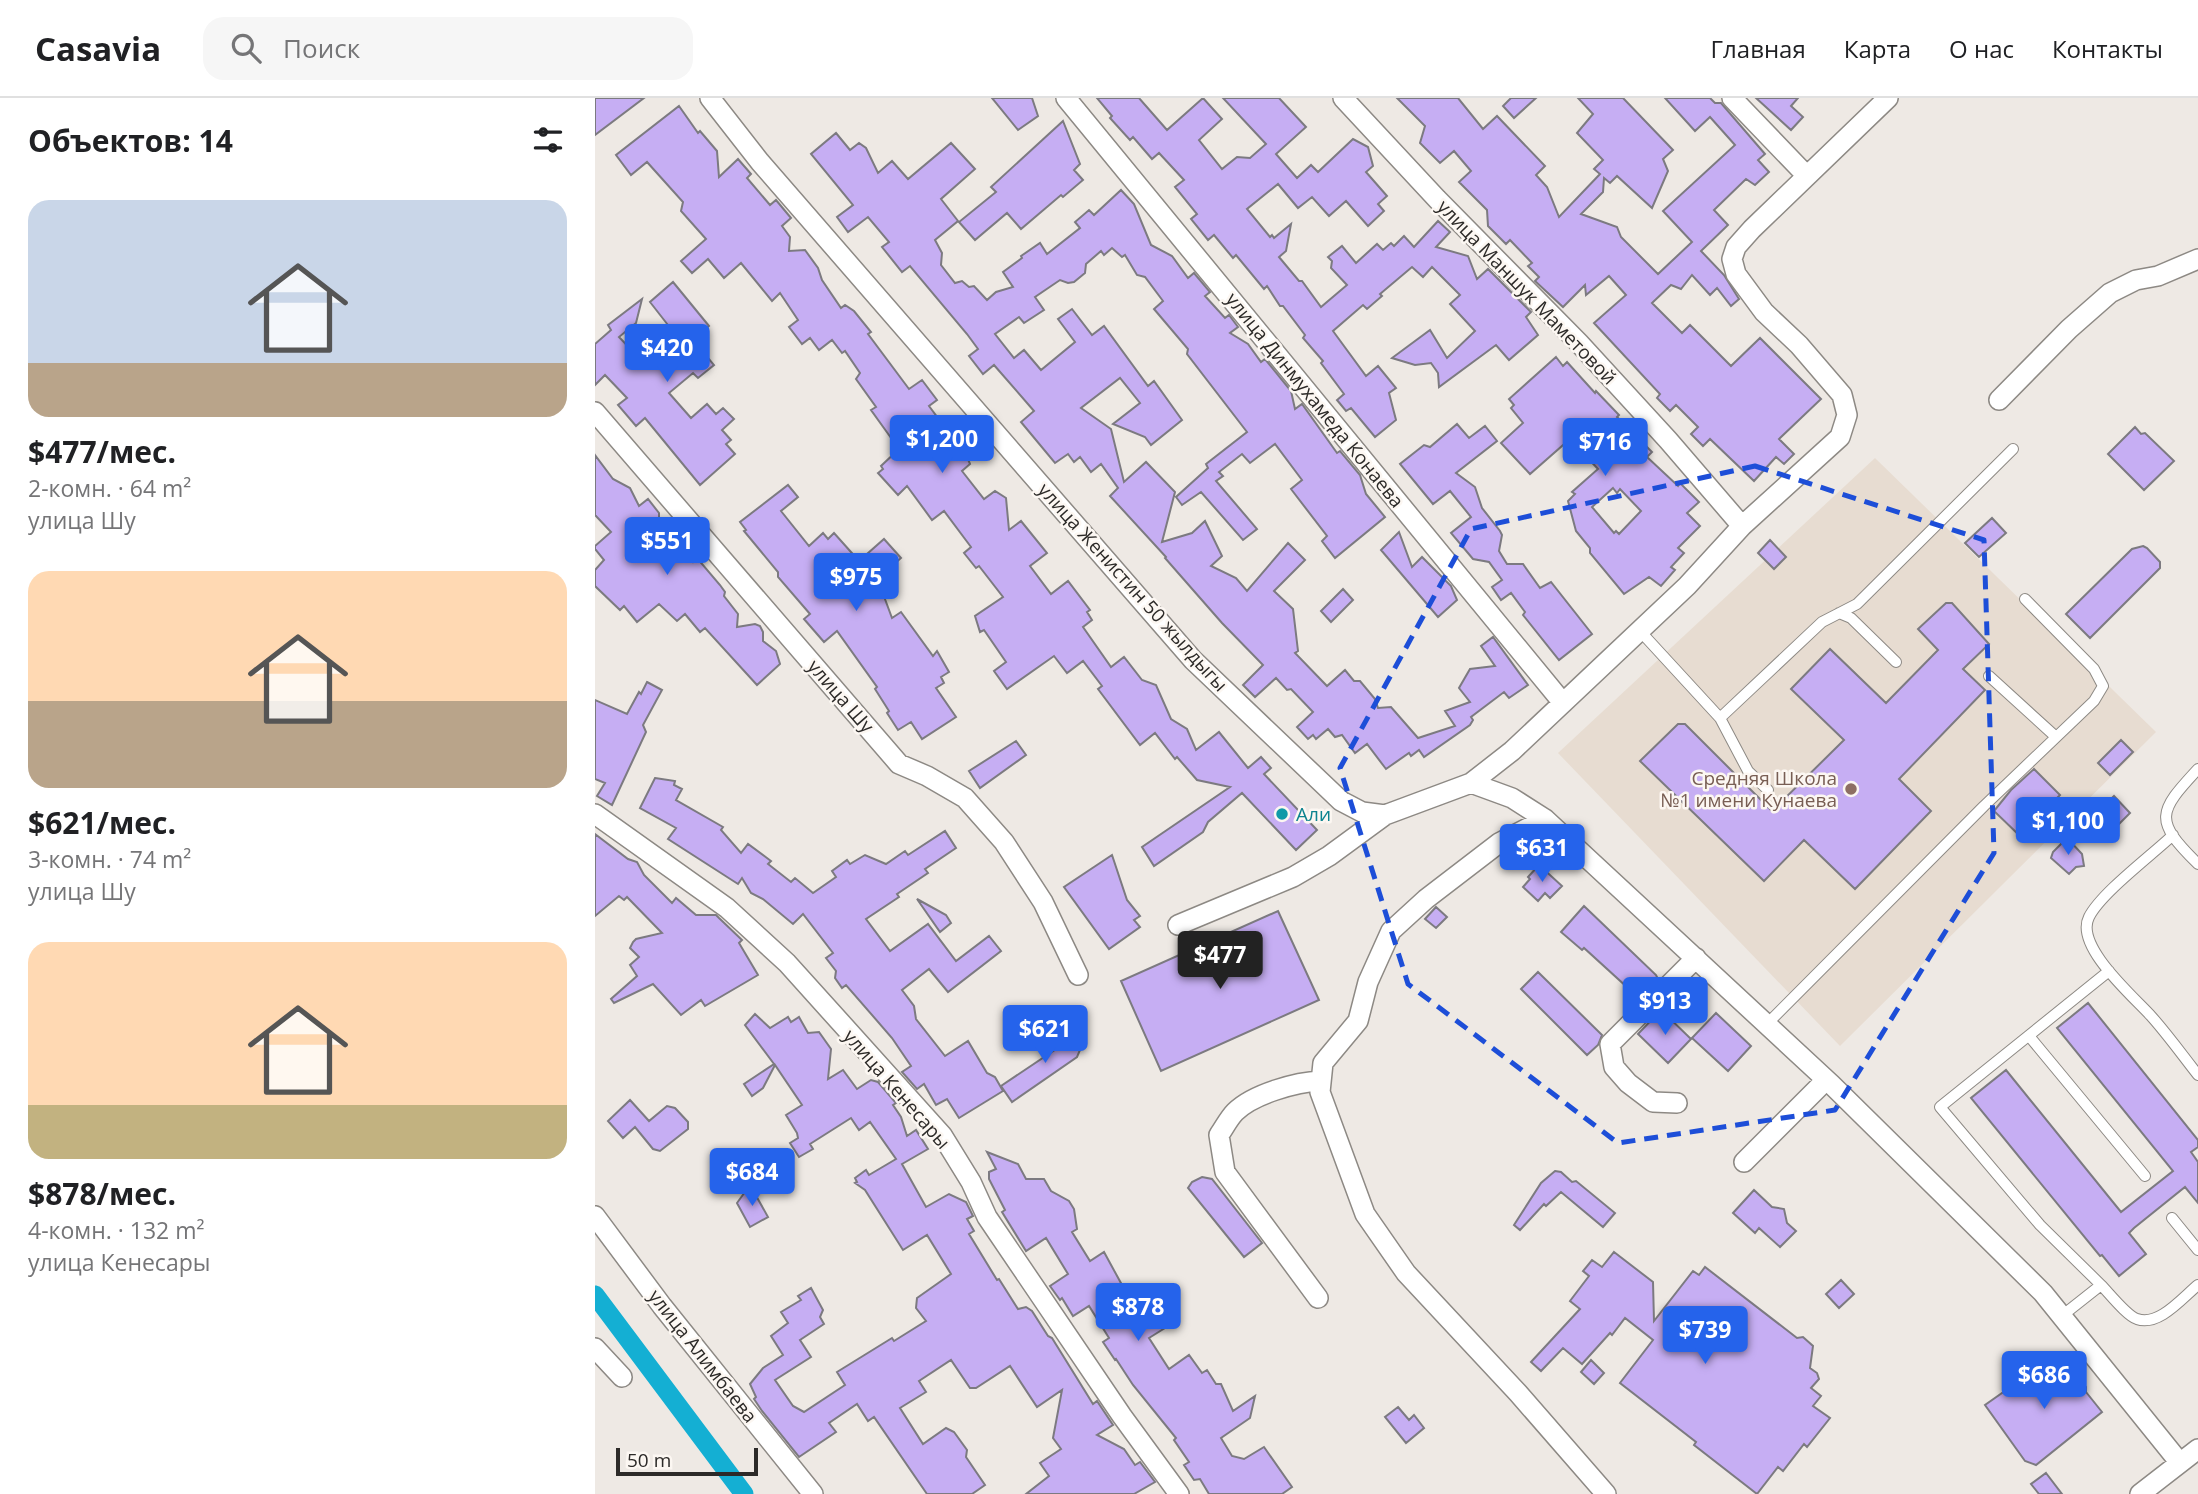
<!DOCTYPE html>
<html lang="ru">
<meta charset="utf-8">
<style>
body{margin:0;font-family:"Open Sans",sans-serif;background:#f6f6f6;color:#202124;height:100vh;display:flex;flex-direction:column;font-size:26px;white-space:nowrap}
*{box-sizing:border-box;margin:0}
p{font-size:23px;color:#757577}
.icon{flex:none;width:38px;height:38px;fill:none;stroke:currentColor;stroke-width:2;stroke-linecap:round;stroke-linejoin:round}
.map{position:relative;flex:1;overflow:hidden}
.panel{display:flex;flex-direction:column;background:#fff;width:595px}
.panel>*{flex:none}
.scale{position:absolute;left:21px;bottom:18px;width:142px;box-sizing:border-box;padding-left:7px;border:4px solid #2c2a28;border-top:0;font-size:19px;line-height:24px;white-space:nowrap;color:#2c2a28;-webkit-text-stroke:5px #fcf7f2;paint-order:stroke}
.price{position:absolute;translate:-50% -60px;padding:0 16px;border-radius:7px;background:#2563eb;color:#fff;font-size:23px;line-height:46px;filter:drop-shadow(0 2px 4px #0008)}
.price::after{content:'';position:absolute;left:50%;top:42px;width:21px;height:16px;margin-left:-10px;background:inherit;clip-path:polygon(0 0,100% 0,50% 100%)}
.price.current{background:#222;color:#fff}
ul{padding:0;list-style:none}
li{display:grid;align-content:center;gap:14px;height:371px;padding:0 28px}
li span{display:grid;place-items:center;height:217px;border-radius:21px;color:#555}
li>.icon{margin-inline-start:auto}
span .icon{width:126px;height:126px;fill:#fffc;stroke-width:1}
li b{font-size:30px}
h2{display:flex;justify-content:space-between;align-items:center;height:84px;padding:0 28px;font-size:30px}
header{display:flex;align-items:center;gap:42px;box-sizing:border-box;height:98px;padding:0 35px;background:#fff;border-bottom:2px solid #e0e0e0}
header strong{font-size:33px}
nav{display:flex;gap:38px;margin-inline-start:auto;font-size:24px}
.search{width:490px;height:63px;background:#f6f6f6;display:flex;align-items:center;gap:18px;box-sizing:border-box;padding:0 24px;border-radius:21px;color:#757577;font-size:26px}
main{display:flex;flex:1;min-height:0}
.map>svg:first-child{display:block}
.built{fill:#e7dcd1}
.lines{fill:none;stroke-linecap:round;stroke-linejoin:round}
.canal{stroke:#14afd3;stroke-width:19}
.building{fill:#c6aef3;stroke:#7c7a80;stroke-width:2;fill-rule:evenodd}
.lane-casing{stroke:#8d8984;stroke-width:12}
.street-casing{stroke:#8d8984;stroke-width:22}
.lane{stroke:#fff;stroke-width:10}
.street{stroke:#fff;stroke-width:19}
.marked{fill:none;stroke:#1d4ed8;stroke-width:5;stroke-dasharray:14 9;stroke-linejoin:round}
.education-dot{fill:#8d6e63;stroke:#fcf7f2;stroke-width:2.5}
.culture-dot{fill:#0f9aa8;stroke:#fcf7f2;stroke-width:2.5}
.labels{text-anchor:middle;dominant-baseline:central;stroke-width:5;stroke-linejoin:round;paint-order:stroke}
.street-label{font-size:19px;fill:#2c2a28;stroke:#fcf7f2}
.education-label{font-size:19px;fill:#785e54;stroke:#fcf7f2;text-anchor:end}
.culture-label{font-size:19px;fill:#0d838f;stroke:#fcf7f2;text-anchor:start}
</style>
<header>
<strong>Casavia</strong>
<div class="search"><svg class="icon" aria-label="search" viewBox="0 0 24 24"><circle cx="10" cy="10" r="6"/><path d="M15 15l6 6"/></svg>Поиск</div>
<nav><a>Главная</a><a>Карта</a><a>О нас</a><a>Контакты</a></nav>
</header>
<main>
<section class="panel">
<h2>Объектов: 14<svg class="icon" aria-label="filters" viewBox="0 0 24 24"><path d="M4 7h16M4 17h16"/><circle cx="9" cy="7" r="2"/><circle cx="15" cy="17" r="2"/></svg></h2>
<ul>
<li><span style="background:linear-gradient(#c9d6e8 75%,#b9a48a 0)"><svg class="icon" aria-label="home" viewBox="0 0 24 24"><path d="M3 11l9-7 9 7M6 9v11h12V9"/></svg></span><div><b>$477/мес.</b><p>2-комн. · 64 m²</p><p>улица Шу</p></div></li>
<li><span style="background:linear-gradient(#ffd9b3 60%,#b9a48a 0)"><svg class="icon" aria-label="home" viewBox="0 0 24 24"><path d="M3 11l9-7 9 7M6 9v11h12V9"/></svg></span><div><b>$621/мес.</b><p>3-комн. · 74 m²</p><p>улица Шу</p></div></li>
<li><span style="background:linear-gradient(#ffd9b3 75%,#c2b280 0)"><svg class="icon" aria-label="home" viewBox="0 0 24 24"><path d="M3 11l9-7 9 7M6 9v11h12V9"/></svg></span><div><b>$878/мес.</b><p>4-комн. · 132 m²</p><p>улица Кенесары</p></div></li>
</ul>
</section>
<div class="map">
<svg width="1603" height="1396" viewBox="0 0 1603 1396">
<rect width="100%" height="100%" fill="#eee9e4"/>
<path class="built" d="M1280 360 1561 634 1245 948 963 655Z"/>
<g class="lines">
<path class="canal" d="M0 1197 149 1396"/>
</g>
<path class="building" d="M0 0H49L0 37Z
M397 0H437L443 18 423 32Z
M502 0H544L572 32 608 0 627 21 604 42 627 71 642 59 655 60 671 46 628 0H684L711 29 681 56 702 80 716 67 723 74 758 41 773 49 778 68 771 74 792 98 783 106 789 113 773 128 751 103 734 118 717 99 703 110 683 86 652 111 675 139 677 137 679 140 696 126 691 153 684 159 704 183H707L726 209 752 187 736 170 737 163 733 159 747 148 761 165 782 146 788 152 796 145 799 148 809 138 819 149 843 123 855 134 841 149 873 158 882 181 893 171 936 214 931 219 943 237 914 262 901 247 844 289 843 275 836 265 820 267 797 260 835 232 852 260 880 233 855 206 865 197 837 169 828 179 817 169 785 196 787 198 772 211 768 207 738 233 771 278 783 268 801 290 794 295 801 322 780 339 756 310 751 313 742 302 749 296 726 265 728 263 708 240 710 237 688 208H685L672 188 669 191 641 157 638 160 619 137 613 142 596 121 602 116 580 89 589 82 564 55 557 61 538 39 535 42 515 20 517 18Z
M802 0H863L888 31 902 18 950 68 941 77 952 89 964 119 1005 76 999 71 1008 62 982 35 998 16 983 0H1028L1078 52 1068 61 1073 73 1057 110 1022 78 1015 85 1009 80 1008 94 986 116 1022 129 1026 139 1063 176 1097 144 1068 113 1140 47 1115 19 1100 33 1070 0H1115L1120 5H1126L1170 56 1163 62 1174 74 1160 87 1151 81 1119 112 1133 127 1106 153 1129 177 1144 201 1136 208 1122 190 1115 197 1097 177 1086 191 1076 187 1057 205 1087 235 1095 227 1136 268 1165 240 1226 301 1184 341 1199 356 1189 366 1181 359 1159 383 1115 341 1108 348 1096 336 1103 329 1081 307 1075 313 1062 300 1065 296 999 225 1031 197 1014 178 991 197 990 187 968 209 940 183 944 179 933 168 937 165 915 142 911 146 893 128 892 112 864 84 876 73 859 53 845 65 825 45 830 28Z
M916 0H941L919 20 908 8Z
M1161 0H1203L1196 8 1208 19 1196 32Z
M84 8 103 35 105 33 122 53 124 79 143 61 156 76 152 80 175 107 181 102 196 120 187 128 195 139 194 153 210 152 223 170 227 182 246 210 250 207 259 213 276 234 273 236 314 291 327 282 342 302 334 308 352 332 368 349 375 366 367 373 389 401 400 393 411 400 414 432 426 423 452 455 435 468 456 496 473 483 495 512 492 514 497 522 488 529 516 569 529 559 547 582 561 587 576 621 592 631 601 652 624 634 653 670 666 659 676 670 669 676 722 732 701 752 647 695 613 724 608 734 559 768 547 749 635 689 602 682 582 659 580 661 560 635 545 647 503 591 507 588 488 563 472 575 459 558 412 591 399 573 411 564 389 532 385 534 380 518 408 499 384 468 381 470 369 455 376 449 349 413 337 422 312 388 303 397 283 375 288 371 286 368 304 351 276 312 281 309 261 281 265 275 250 253 247 255 237 242 224 252 215 240 207 246 194 229 203 222 185 195 177 203 146 165 129 180 113 161 97 175 86 163 111 141 86 113 88 104 52 64 36 77 21 57Z
M468 23 485 66 479 72 488 82 468 99 466 97 426 131 412 115 380 142 364 124 401 94 396 89Z
M241 35 255 52 264 45 271 50 283 75 297 63 313 81 356 45 380 71 346 101 363 123 340 142 347 155 346 167 360 185 367 183 374 189 379 188 392 202 401 194 418 189 408 174 427 160 426 158 445 145 452 156 485 130 480 124 494 112 499 117 526 92 539 106 556 147 577 158 593 180 599 175 615 194 610 198 630 220 634 217 643 229 635 235 653 246 666 264 670 261 696 293 700 311 707 306 742 355 745 353 765 377 771 396 790 419 740 460 727 443 732 438 696 391 707 382 680 346 655 365 647 356 624 374 628 378 621 383 662 431 648 442 606 394 587 407 581 399 613 370 611 366 652 334 592 256 593 251 559 211 568 203 550 179 542 177 530 157 527 159 517 150 509 157 506 153 491 166 490 175 479 184 473 185 465 182 440 199 449 212 429 225 424 219 400 236 419 260 429 252 446 272 480 244 463 221 477 211 497 237 509 228 553 288 559 283 587 322 556 347 550 339 518 326 545 305 525 280 486 310 516 331 529 384 551 364 580 394 567 444 597 435 610 423 627 458 616 468 641 480 652 493 693 445 710 462 679 493 698 511 703 553 700 555 732 588 750 572 759 583H765L780 601 783 610 796 609 823 640 860 628 850 613 875 604 864 590 875 571 900 568 886 548 898 539 933 587 914 600 909 594 876 619 878 622 875 627 829 659 824 652 816 658 814 655 791 671 772 646 760 655 747 637 740 639 733 631 721 641 718 637 713 641 702 629 718 614 696 591 692 592 681 580 660 599 648 587 668 567 627 525 570 460 571 459 515 398 523 390 506 366 496 374 485 359 479 364 473 356 460 365 426 324 439 313 399 267 388 276 374 258 383 251 372 236 315 168 307 174 287 149 294 144 273 119 253 134 242 119 258 107 216 56Z
M78 184 114 228 98 242 119 267 103 280 98 275 74 295 96 320 112 306 121 316 128 310 139 321 127 332 136 342 131 346 140 356 105 387 50 320 41 328 23 307 32 300 10 277 0 287V246L16 232 13 227 47 201 41 225 24 239 48 264 80 236 55 204Z
M961 259 968 268 972 264 1000 295 1001 293 1024 317 1022 319 1057 354 1052 359 1083 388 1085 385 1104 404 1092 415 1105 428 1083 450 1089 455 1076 469 1080 472 1066 488 1054 479 1029 496 995 455V450L981 433 973 403 980 396 977 394 1003 371 975 341 935 376 906 345 928 325 916 310 919 307 914 301ZM1018 390 1022 395 1025 391 1046 413 1024 436 1021 433 1019 435 997 409Z
M862 326 874 340 890 328 902 343 861 375 880 389 887 410 905 433 907 437 904 453 912 466H928L945 490 956 484 997 536 964 562 928 517 930 514 916 495 906 502 897 489 907 482 894 464 878 461 856 435 876 419 855 393 838 406 805 366 829 347 835 349Z
M1540 329 1546 336 1550 335 1579 363 1549 392 1513 356Z
M0 357 18 381 35 390 44 408 53 401 64 415V426L98 464 102 460 125 487 130 494 129 498 143 516 142 529 160 526 165 528 168 534V543L181 553 185 566 162 587 110 530 105 534 90 516 82 523 64 506 42 524 29 508 25 512 0 488V472L9 462 0 451V448L16 434 0 417Z
M193 387 203 399 186 413 214 448 228 435 233 441 239 435 264 463 289 441 306 460 288 476 295 485 287 493 297 520 306 514 338 558 342 553 354 574 346 579 349 585 341 590 361 619 327 641 316 624 303 632 292 615 294 613 280 591 282 589 242 533 229 544 209 521 215 516 183 479V474L149 433 151 432 145 424Z
M1397 420 1411 435 1384 459 1370 445Z
M804 434 817 469 827 459 856 488 862 502 843 519 786 452Z
M1175 442 1191 459 1179 471 1163 455Z
M1548 448 1552 450 1565 464V470L1495 540 1471 516 1537 451Z
M748 491 758 502 736 524 726 513Z
M1351 505H1357L1394 546 1368 571 1390 592 1304 681 1336 713 1260 791 1209 742 1169 783 1045 663 1083 626H1090L1177 713 1249 642 1196 591 1235 551 1291 605 1343 552 1323 531Z
M52 584 67 592 48 627 51 634 17 707 2 698 10 685 0 681V602L32 616 44 594 46 596Z
M1526 642 1538 654 1515 677 1503 665Z
M421 643 431 657 385 690 374 673Z
M1439 671 1465 697 1425 738 1399 713 1416 692Z
M60 680 80 683 79 687 87 691 81 702 128 729 126 732 146 755 153 746 176 763 173 766 196 784 200 780 218 795 241 779 237 773 252 762 255 766 270 757 291 766 310 753 313 757 350 733 361 750 330 771 333 775 302 796 304 799 271 821 295 853 333 826 361 863 394 838 406 853 353 894 334 871 307 892 319 908 321 921 350 958 373 943 392 975 400 979 408 993 364 1020 352 1001 341 1007 329 986 322 991 307 974 316 968 297 940 251 887 247 890 240 880 241 873 231 860 238 855 208 816 198 826 168 801 156 795 147 780 143 786 73 741 81 730 45 710Z
M1519 698 1535 715 1523 727 1507 710Z
M0 736 33 761 42 764 49 777 77 805 81 800 101 817H121L124 820 147 842 144 845 163 877 110 908 106 902 86 917 58 886 19 905 16 901 42 878 35 867 44 859 35 850 38 844 41 841 67 835 32 799 29 802 24 798 0 818Z
M1472 740 1487 756 1489 768 1481 769 1474 776 1456 760 1458 754Z
M517 757 532 802 545 818 539 822 545 829 514 851 469 789Z
M944 767 967 788 955 800 950 795 943 803 928 789 935 781 933 779Z
M322 801 351 817 356 825 345 834Z
M989 808 1061 877 1063 881 1044 900 989 850 987 852 966 834Z
M841 809 852 819 841 830 830 821Z
M683 813 724 902 566 973 526 883Z
M943 874 1007 937 1003 947 992 957 926 891Z
M1493 905 1603 1042V1049L1596 1054 1603 1064V1105L1590 1089 1539 1130 1534 1135 1551 1156 1524 1178 1507 1157 1505 1158 1376 1000 1411 972 1526 1114 1578 1073 1462 930Z
M1066 912 1096 941 1073 965 1043 936Z
M1121 915 1156 948 1133 973 1097 940Z
M160 916 175 930 193 919 196 924 204 919 213 935 224 934 236 951 233 981 248 972 262 991 276 982 283 984 301 1005 298 1007 306 1019 312 1038 321 1032 333 1051 307 1066 331 1109 354 1096 371 1104 378 1118 372 1121 379 1133 374 1136 402 1182 404 1181 423 1211 431 1209 437 1213 453 1238 457 1240 498 1306 502 1303 518 1327 502 1337 529 1351 540 1367 545 1364 560 1384 539 1396H431L454 1378 445 1365 466 1351 458 1340 467 1292 442 1309 415 1268 381 1290H375L356 1262 324 1283 331 1294 305 1310 328 1346 351 1330 359 1334 372 1352 371 1359 390 1387 377 1396H332L279 1319 273 1323 262 1306 234 1325 241 1334 204 1359 167 1313 159 1301 161 1299 155 1286 168 1270 188 1257 176 1238 193 1225 186 1214 206 1202 203 1198 216 1190 228 1212 225 1219 229 1226 205 1242 216 1259 180 1282 198 1308 209 1314 250 1287 242 1274 297 1240 299 1243 331 1223 321 1210 322 1200 356 1176 332 1137 308 1152 270 1092 260 1085 262 1084 260 1080 271 1072 274 1077 301 1061 275 1024 264 1032 256 1020 215 1046 218 1051 204 1059 195 1045 203 1040 202 1035 191 1017 207 1007 180 967 168 990 157 998 149 986 179 966 150 927Z
M476 918 485 952 482 959 417 1004 406 988 464 949 462 943Z
M35 1002 54 1023 72 1008 80 1010 93 1024V1031L65 1053 58 1051 40 1029 28 1040 13 1023Z
M392 1054 423 1066 431 1081H449L456 1093 474 1103 479 1111 482 1131 477 1134 495 1163 509 1154 527 1187 519 1192 542 1228 561 1216 570 1230 554 1240 574 1271 594 1257 607 1275 612 1272 621 1286H626L638 1313 660 1298 655 1320 626 1340 637 1358 649 1361 669 1349 697 1389 687 1396H614L605 1381 599 1382 589 1367 594 1364 579 1342 581 1340 538 1287 521 1261 520 1262 508 1244 514 1240 494 1208 478 1218 467 1200 465 1202 455 1188 473 1176 451 1140 431 1153 407 1114 410 1112 394 1081V1074L401 1071Z
M960 1073 966 1074 977 1084 981 1083 1020 1115 1008 1129 966 1094 951 1108 949 1106 925 1132 919 1127 946 1085Z
M607 1079 617 1081 667 1145 649 1159 593 1090 597 1084Z
M155 1087 173 1119 155 1129 142 1105Z
M1159 1092 1177 1109 1189 1111 1192 1125 1201 1133 1185 1149 1164 1130 1160 1135 1138 1115Z
M1019 1154 1058 1184 1059 1223 1098 1173 1104 1177 1110 1169 1202 1240 1208 1239 1218 1248 1215 1270 1222 1275 1224 1281 1216 1290 1226 1298 1218 1308 1235 1320 1212 1349 1209 1346 1188 1373 1183 1369 1162 1396 1099 1347 1101 1344 1025 1285 1058 1242 1030 1220 1017 1237 1015 1235 987 1266 968 1250 946 1273 936 1264 985 1211 975 1203 994 1178 988 1173 997 1162 1007 1169Z
M1246 1182 1259 1196 1244 1210 1231 1196Z
M1461 1257 1476 1278 1483 1279 1491 1289V1294L1507 1314 1441 1367 1430 1363 1390 1307Z
M996 1262 1009 1275 999 1286 986 1274Z
M803 1309 814 1322 819 1317 829 1330 811 1345 790 1319Z
M1451 1375 1467 1396H1444L1436 1386Z"/>
<g class="lines">
<g class="lane-casing">
<path id="lane" d="M1244 515 1256 520 1301 564
M1045 533 1125 620 1153 673 1173 692
M1394 578 1461 639
M1125 620 1227 524 1262 506 1418 351
M1603 671C1563 714 1558 722 1603 766
M1578 737C1557 757 1506 795 1494 819 1479 848 1539 899 1556 918 1573 937 1588 958 1603 977
M1172 926 1389 708 1499 603 1508 588 1499 571 1430 501
M1434 938 1550 1078
M1577 1120 1603 1152
M1506 1187 1445 1127 1345 1009 1514 873
M1468 1217 1506 1187C1514 1195 1532 1218 1542 1221 1564 1229 1588 1199 1603 1187"/>
</g>
<g class="street-casing">
<path id="street" d="M115 0 165 64 598 562 746 703 767 714 790 717 876 685 917 653 1092 488 1147 428 1245 339 1252 317 1247 297 1204 247 1169 214 1141 176 1137 161 1141 149 1157 131 1293 0
M471 0 968 605
M748 0 842 101 984 245 1073 342 1147 428
M1137 0 1211 77
M1404 302 1474 231 1515 195 1541 182 1563 178 1603 161
M0 314 304 666 332 678 370 700 409 744 448 804 483 877
M876 685 917 700 950 721 1237 987 1448 1195 1585 1365
M0 716 132 810 192 865 347 1037 376 1084 392 1119 527 1318 584 1396
M950 721 904 745 831 801 796 833 773 884 763 923 728 965 725 994 770 1116 811 1175 923 1295 1011 1396
M583 827 698 779 734 758 790 717
M1082 1005 1058 1004 1033 985 1019 969 1015 946 1101 860
M1149 1064 1231 982
M0 1118 67 1208 218 1396
M723 1200 630 1074 624 1037C629 1030 634 1020 640 1014 658 996 701 984 726 983
M0 1250 27 1279
M1545 1396 1603 1351"/>
</g>
<use href="#lane" class="lane"/>
<use href="#street" class="street"/>
</g>
<path class="marked" d="M1160 368 1389 442 1399 755 1240 1012 1023 1045 813 886 745 670 876 431Z"/>
<circle class="education-dot" cx="1256" cy="691" r="7"/>
<circle class="culture-dot" cx="687" cy="716" r="7"/>
<g class="labels">
<g class="street-label">
<text transform="translate(932 194) rotate(46)">улица Маншук Маметовой</text>
<text transform="translate(720 302) rotate(51)">улица Динмухамеда Конаева</text>
<text transform="translate(538 489) rotate(48)">улица Женистин 50 жылдыгы</text>
<text transform="translate(246 598) rotate(49)">улица Шу</text>
<text transform="translate(302 991) rotate(49)">улица Кенесары</text>
<text transform="translate(108 1258) rotate(52)">улица Алимбаева</text>
</g>
<g class="education-label">
<text x="1242" y="680">Средняя Школа<tspan x="1242" dy="22">№1 имени Кунаева</tspan></text>
</g>
<g class="culture-label">
<text x="701" y="716">Али</text>
</g>
</g>
</svg>
<div class="scale">50 m</div>
<b class="price" style="left:72px;top:286px">$420</b>
<b class="price" style="left:347px;top:377px">$1,200</b>
<b class="price" style="left:1010px;top:380px">$716</b>
<b class="price" style="left:72px;top:479px">$551</b>
<b class="price" style="left:261px;top:515px">$975</b>
<b class="price" style="left:1473px;top:759px">$1,100</b>
<b class="price" style="left:947px;top:786px">$631</b>
<b class="price current" style="left:625px;top:893px">$477</b>
<b class="price" style="left:1070px;top:939px">$913</b>
<b class="price" style="left:450px;top:967px">$621</b>
<b class="price" style="left:157px;top:1110px">$684</b>
<b class="price" style="left:543px;top:1245px">$878</b>
<b class="price" style="left:1110px;top:1268px">$739</b>
<b class="price" style="left:1449px;top:1313px">$686</b>
</div>
</main>
